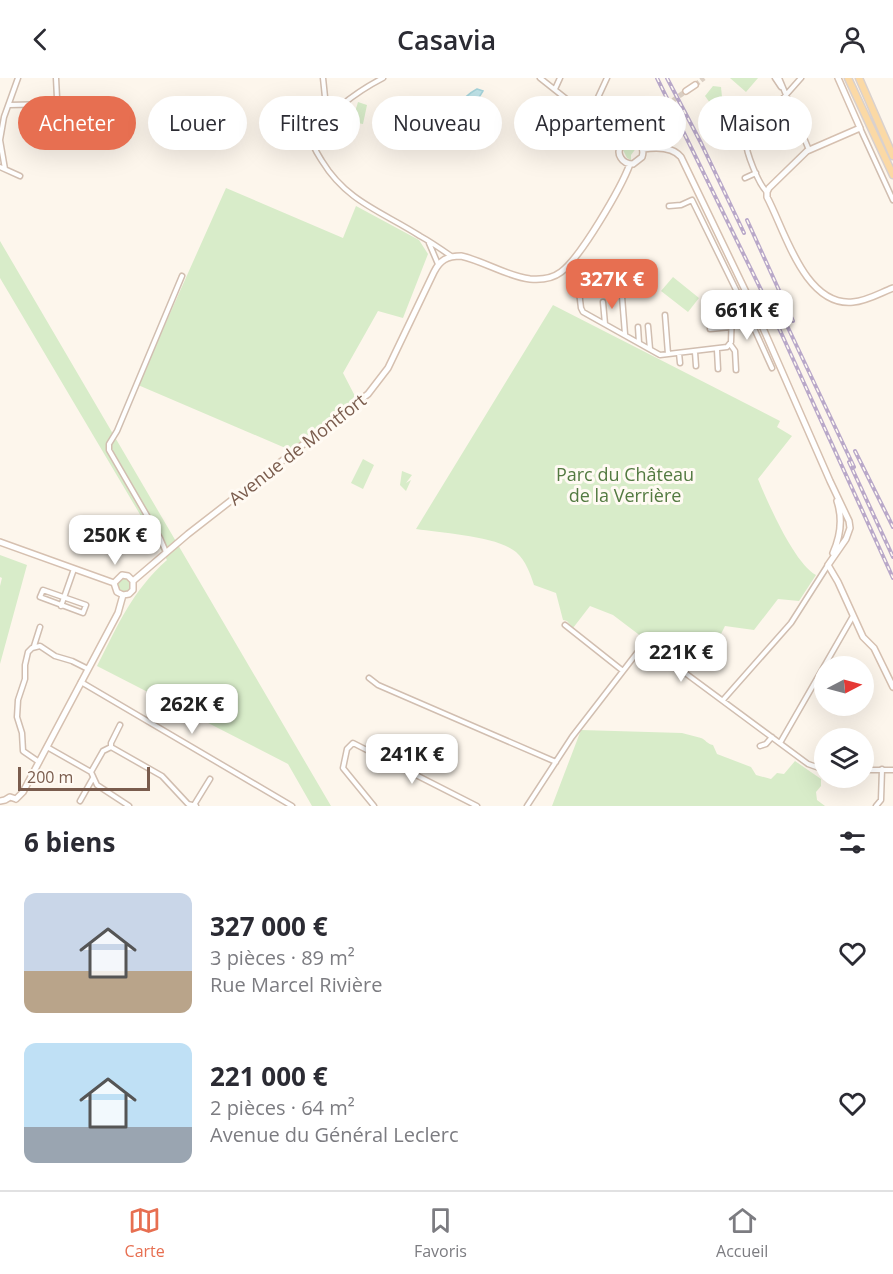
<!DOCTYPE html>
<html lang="fr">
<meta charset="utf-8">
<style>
body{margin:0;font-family:"Open Sans",sans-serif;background:#f2f2f3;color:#2b2b33;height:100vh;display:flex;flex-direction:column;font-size:22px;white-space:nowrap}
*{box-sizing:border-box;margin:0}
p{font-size:20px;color:#7c7c81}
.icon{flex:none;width:33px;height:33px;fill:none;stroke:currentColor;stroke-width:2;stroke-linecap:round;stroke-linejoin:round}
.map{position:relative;height:728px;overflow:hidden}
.side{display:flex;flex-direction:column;background:#fff;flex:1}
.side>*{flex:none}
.top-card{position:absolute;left:18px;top:18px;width:858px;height:54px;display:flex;gap:12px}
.needle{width:39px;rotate:84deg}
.fabs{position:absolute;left:814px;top:578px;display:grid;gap:12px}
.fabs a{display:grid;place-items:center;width:60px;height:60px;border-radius:50%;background:#fff;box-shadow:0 6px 24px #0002;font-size:30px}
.scale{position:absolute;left:18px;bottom:15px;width:132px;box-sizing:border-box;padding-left:6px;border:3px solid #7a5c4d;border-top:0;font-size:16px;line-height:21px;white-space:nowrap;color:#7a5c4d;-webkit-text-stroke:4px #fffaf3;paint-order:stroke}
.price{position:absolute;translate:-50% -51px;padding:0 14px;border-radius:12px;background:#fff;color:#222;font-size:20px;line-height:39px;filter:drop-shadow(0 2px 3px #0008)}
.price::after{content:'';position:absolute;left:50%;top:36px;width:18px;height:14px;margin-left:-9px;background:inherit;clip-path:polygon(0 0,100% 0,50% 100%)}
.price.selected{background:#e76f51;color:#fff}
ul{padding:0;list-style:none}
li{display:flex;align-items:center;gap:18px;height:150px;padding:0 24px}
li span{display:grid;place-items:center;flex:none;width:168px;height:120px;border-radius:12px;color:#555}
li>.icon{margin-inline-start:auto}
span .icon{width:72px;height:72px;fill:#fffc;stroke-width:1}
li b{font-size:26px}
h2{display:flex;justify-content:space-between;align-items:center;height:72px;padding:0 24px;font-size:26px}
.chip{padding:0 21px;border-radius:27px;background:#fff;box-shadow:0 6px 24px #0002;font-size:21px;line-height:54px}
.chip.selected{background:#e76f51;color:#fff}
header{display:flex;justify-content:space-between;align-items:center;height:78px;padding:0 24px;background:#fff;font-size:27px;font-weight:600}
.tab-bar{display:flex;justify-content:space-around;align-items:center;height:84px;border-top:2px solid #e1e1e2;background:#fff;font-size:16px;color:#7c7c81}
.tab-bar a{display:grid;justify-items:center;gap:3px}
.tab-bar .selected{color:#e76f51}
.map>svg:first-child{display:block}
.green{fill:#d8ecc9}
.water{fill:#bfe3e8;stroke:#a5d3da;stroke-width:1.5}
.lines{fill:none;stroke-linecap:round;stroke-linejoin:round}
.secondary-tunnel{stroke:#dcd0c4;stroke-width:5;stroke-dasharray:5 2.5;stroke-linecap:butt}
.street-casing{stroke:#d1beb0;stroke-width:7}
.secondary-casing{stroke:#d6c0b0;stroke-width:8}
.primary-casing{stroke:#dad1cd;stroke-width:9}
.street{stroke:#fff;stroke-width:4}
.secondary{stroke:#fff;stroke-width:5}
.primary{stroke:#fbd9a5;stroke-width:6}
.rail-casing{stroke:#b9a8c9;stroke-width:4}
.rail{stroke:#fffaf3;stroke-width:1.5;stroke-dasharray:4.5;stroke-linecap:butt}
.labels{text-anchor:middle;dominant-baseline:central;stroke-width:6;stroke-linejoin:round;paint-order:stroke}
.street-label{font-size:18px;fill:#7a5c4d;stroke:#fffaf3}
.park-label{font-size:18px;fill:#537a41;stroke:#fffaf3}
</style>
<header><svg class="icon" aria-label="back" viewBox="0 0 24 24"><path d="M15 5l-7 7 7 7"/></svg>Casavia<svg class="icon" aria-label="person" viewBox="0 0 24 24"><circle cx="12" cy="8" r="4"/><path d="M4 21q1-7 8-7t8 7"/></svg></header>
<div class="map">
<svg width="893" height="728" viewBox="0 0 893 728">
<rect width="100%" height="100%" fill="#fdf6ec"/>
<path class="green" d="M730 0H758L746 14Z
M713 8 721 9 722 19 717 28 713 29 705 18Z
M358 24 367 27 363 46 352 44Z
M630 64 636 65 637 69 631 77V82L627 80 623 72 627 66Z
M226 110 343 160 356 128 419 162 428 176 403 240 378 233 343 295 356 320 290 372 138 307Z
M0 163 331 728H312L288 686 97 588C118 547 132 513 167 482L0 200Z
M673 199 699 220 688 234 661 213Z
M553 227 780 343 777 349 792 358 758 401C768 425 794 485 816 497L799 523 778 521 754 552 725 548 711 576 686 560 671 581 613 537 590 528 573 550 567 543 563 542 556 515 534 507C530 495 526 483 516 474 497 458 442 455 416 451Z
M363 381 374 387 363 411 351 405Z
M402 393 412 397 406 405 411 402 406 413 400 407Z
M0 477 27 487 0 586V508L2 500 0 499Z
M117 507a7 7 0 1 1 14 0a7 7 0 1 1-14 0Z
M581 652 682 655C688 657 695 658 701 660 706 662 707 666 713 667L717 676 751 689 756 697 771 701 777 695 784 696 795 683 821 701V708L816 714 817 722 825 728H552Z"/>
<path class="water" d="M477 11 483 13 478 21V30L469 48 456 58 452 51C455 33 460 20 477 11Z"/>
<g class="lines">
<path class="secondary-tunnel" d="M695 7 704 0
M667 27 686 13"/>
<g class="street-casing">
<path id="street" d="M323 0 327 38
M383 0C354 15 331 33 311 59 312 68 317 75 322 83 347 124 383 134 420 158 431 164 441 171 451 178
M540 0 574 27 615 67 620 70
M775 0 781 9
M779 0 809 72
M555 11 560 0
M9 27 54 26 57 20 56 0
M588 41 607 0
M860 50 893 122
M0 89 20 98
M5 91 0 62 4 39 18 0
M745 100 756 95
M767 114C759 107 745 73 746 62L801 0
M429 165 438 186
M567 189 577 197 581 230 583 234 660 277 727 269 731 264 732 233 743 226 692 122 681 127 669 128
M621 206 625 256
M749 223 743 226 772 290
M603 224 605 246
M665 237 668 276
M648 248 650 271
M638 249 639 265
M710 251 731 249
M730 266 735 273 736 292
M717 272 718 291
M695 274 696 288
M679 275 680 285
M166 474 160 460 109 372V366L117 353 182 198
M43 512 86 527 83 535 40 519Z
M61 528 74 491
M565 547 623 593
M34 568 40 549
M369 600 378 607 556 684
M81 604 292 728
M723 622 791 545 828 487
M780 665 853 538
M760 668 766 666 772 659
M47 669 91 694 97 707 129 728
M111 669V665L120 647
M39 684 23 673 22 655 17 639 18 622 25 601V587L28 574 32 570 40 568 55 578 72 583 88 591
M864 692H893
M91 694 103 673 111 669 162 698 188 726 196 728
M80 723 93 700
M194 727 210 701
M374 728 343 690 347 671 353 665 477 728
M527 728 572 659 640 571 645 569H650L808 686 825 692
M876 728 881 722 882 691"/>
</g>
<g class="secondary-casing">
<path id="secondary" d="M838 0 860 50 807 73 769 110 767 114V119C785 153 805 229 853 224 867 223 880 215 893 210
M686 13 695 7
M631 62C640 63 645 70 642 79L633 86C628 86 624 85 621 80 613 67 631 63 637 56 646 44 653 34 667 27
M643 71C656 69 672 68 681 79L759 241 830 403 849 443 850 450 846 461 828 487
M0 464 114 505
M833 475C841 457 843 441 837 423
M828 487 838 504 863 559 874 570 893 609
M133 503 188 456 368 316 388 290 434 194C440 182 447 178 461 178 484 183 506 198 530 201 541 202 553 200 561 194 581 179 621 110 630 86
M114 505 122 497 128 498 133 503V512L129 516 123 517
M114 505 117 514 123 517
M16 721 23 714 118 535 123 517
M0 723 5 722 10 719 16 721"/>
</g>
<g class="primary-casing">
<path id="primary" d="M848 0 893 97
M859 0 893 78"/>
</g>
<use href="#street" class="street"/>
<use href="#secondary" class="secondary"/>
<use href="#primary" class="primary"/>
<g class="rail-casing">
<path id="rail" d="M657 0 767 224 893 500
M667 0 701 65 744 155
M747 142 793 243
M782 237 854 389
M855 373 893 449
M849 384 893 479"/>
</g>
<use href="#rail" class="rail"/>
</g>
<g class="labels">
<g class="street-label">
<text transform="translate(297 371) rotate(-38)">Avenue de Montfort</text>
</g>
<g class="park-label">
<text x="625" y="396">Parc du Château<tspan x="625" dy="21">de la Verrière</tspan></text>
</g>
</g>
</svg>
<div class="fabs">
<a><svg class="needle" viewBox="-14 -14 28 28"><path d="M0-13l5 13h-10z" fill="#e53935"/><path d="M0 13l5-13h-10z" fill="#7c7c81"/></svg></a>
<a><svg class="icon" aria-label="layers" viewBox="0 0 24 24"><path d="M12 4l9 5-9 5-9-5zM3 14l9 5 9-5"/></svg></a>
</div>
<div class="scale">200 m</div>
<b class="price selected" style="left:612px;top:232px">327K €</b>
<b class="price" style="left:747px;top:263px">661K €</b>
<b class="price" style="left:115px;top:488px">250K €</b>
<b class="price" style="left:681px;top:605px">221K €</b>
<b class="price" style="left:192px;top:657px">262K €</b>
<b class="price" style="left:412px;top:707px">241K €</b>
<div class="top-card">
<a class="chip selected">Acheter</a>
<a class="chip">Louer</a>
<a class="chip">Filtres</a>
<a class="chip">Nouveau</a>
<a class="chip">Appartement</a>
<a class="chip">Maison</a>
</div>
</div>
<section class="side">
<h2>6 biens<svg class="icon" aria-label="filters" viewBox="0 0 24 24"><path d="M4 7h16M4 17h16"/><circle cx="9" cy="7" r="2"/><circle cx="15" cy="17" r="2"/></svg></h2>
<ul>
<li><span style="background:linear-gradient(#c9d6e8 65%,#b9a48a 0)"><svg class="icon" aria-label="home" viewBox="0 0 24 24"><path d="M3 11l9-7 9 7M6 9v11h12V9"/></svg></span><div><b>327 000 €</b><p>3 pièces · 89 m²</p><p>Rue Marcel Rivière</p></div><svg class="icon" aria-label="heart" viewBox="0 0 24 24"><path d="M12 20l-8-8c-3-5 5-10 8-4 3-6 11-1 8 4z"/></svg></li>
<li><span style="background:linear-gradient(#bfe0f5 70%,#9aa5b1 0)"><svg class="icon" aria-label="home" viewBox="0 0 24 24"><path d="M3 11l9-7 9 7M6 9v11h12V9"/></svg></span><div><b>221 000 €</b><p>2 pièces · 64 m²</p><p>Avenue du Général Leclerc</p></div><svg class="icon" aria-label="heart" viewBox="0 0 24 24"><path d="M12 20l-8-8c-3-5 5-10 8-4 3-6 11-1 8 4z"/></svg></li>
</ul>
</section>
<nav class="tab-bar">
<a class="selected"><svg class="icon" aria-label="map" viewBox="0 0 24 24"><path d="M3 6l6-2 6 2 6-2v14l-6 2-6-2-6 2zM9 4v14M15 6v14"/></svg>Carte</a>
<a><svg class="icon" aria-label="saved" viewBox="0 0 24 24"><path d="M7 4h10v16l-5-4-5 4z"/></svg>Favoris</a>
<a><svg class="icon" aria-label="home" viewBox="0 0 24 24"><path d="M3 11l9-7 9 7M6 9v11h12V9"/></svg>Accueil</a>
</nav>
